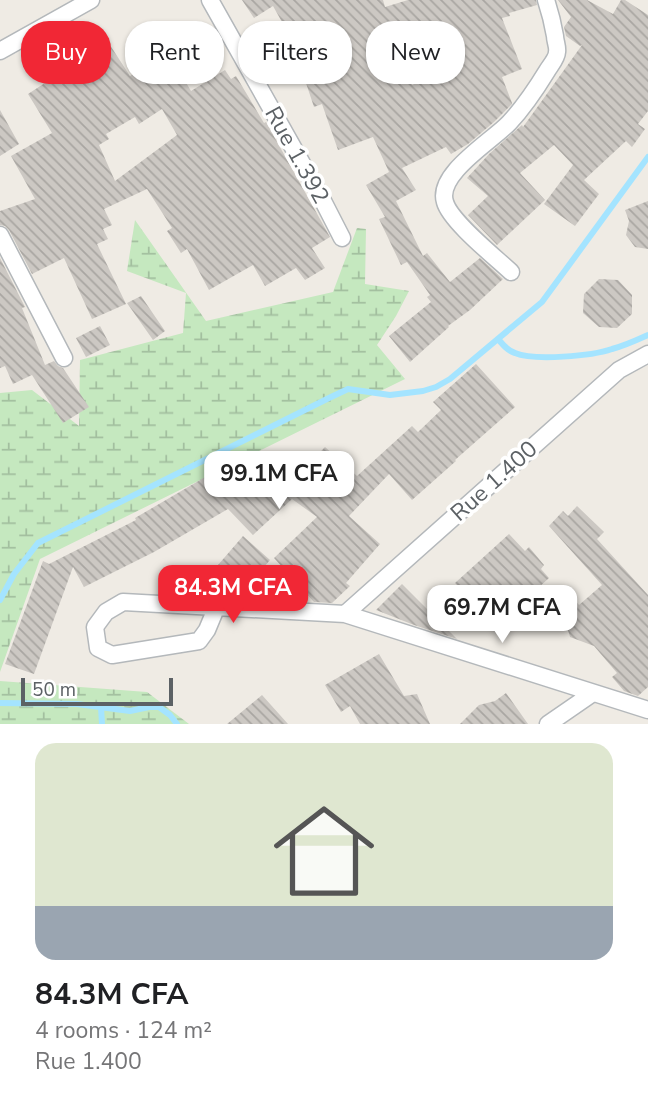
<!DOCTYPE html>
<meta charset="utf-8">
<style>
body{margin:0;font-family:"Nunito Sans",sans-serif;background:#f2f2f2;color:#202124;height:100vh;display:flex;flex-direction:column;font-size:26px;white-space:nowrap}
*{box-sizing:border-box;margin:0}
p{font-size:23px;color:#757577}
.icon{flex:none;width:38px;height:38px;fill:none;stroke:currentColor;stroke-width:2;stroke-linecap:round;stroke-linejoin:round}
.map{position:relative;height:724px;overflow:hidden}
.details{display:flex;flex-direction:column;background:#fff;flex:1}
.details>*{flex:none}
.hud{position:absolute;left:21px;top:21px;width:607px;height:63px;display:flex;gap:14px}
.scale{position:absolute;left:21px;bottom:18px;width:152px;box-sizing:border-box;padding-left:7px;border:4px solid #5c6165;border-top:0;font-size:19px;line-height:24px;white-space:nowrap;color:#5c6165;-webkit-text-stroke:5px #fff;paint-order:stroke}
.price{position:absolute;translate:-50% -60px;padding:0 16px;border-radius:14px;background:#fff;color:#222;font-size:23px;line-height:46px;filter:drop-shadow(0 2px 4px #0008)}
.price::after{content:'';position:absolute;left:50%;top:42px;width:21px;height:16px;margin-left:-10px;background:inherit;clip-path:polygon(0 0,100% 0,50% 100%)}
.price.active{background:#f12735;color:#fff}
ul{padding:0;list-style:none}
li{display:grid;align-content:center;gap:14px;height:371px;padding:0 35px}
li span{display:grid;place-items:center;height:217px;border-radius:21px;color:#555}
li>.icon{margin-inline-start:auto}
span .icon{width:126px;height:126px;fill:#fffc;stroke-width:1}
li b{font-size:30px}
.pill{padding:0 24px;border-radius:28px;background:#fff;box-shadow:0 2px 5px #0004;font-size:24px;line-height:63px}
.pill.active{background:#f12735;color:#fff}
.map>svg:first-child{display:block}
.wetland{fill:url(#wetland-marsh)}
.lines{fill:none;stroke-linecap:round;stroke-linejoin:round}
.stream{stroke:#a4e4ff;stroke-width:6}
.building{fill:url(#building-back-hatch);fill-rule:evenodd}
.minor-casing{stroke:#b4b8bb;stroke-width:19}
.minor{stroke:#fff;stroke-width:16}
.labels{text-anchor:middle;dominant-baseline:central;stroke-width:7;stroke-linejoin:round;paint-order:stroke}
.street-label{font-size:23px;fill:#5c6165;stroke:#fff}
</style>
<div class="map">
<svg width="648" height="724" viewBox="0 0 648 724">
<defs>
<pattern id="wetland-marsh" width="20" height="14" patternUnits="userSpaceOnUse" patternTransform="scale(1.75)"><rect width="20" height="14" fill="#c5e8bf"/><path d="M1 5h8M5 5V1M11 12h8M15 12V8" fill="none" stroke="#a3bf9f"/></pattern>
<pattern id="building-back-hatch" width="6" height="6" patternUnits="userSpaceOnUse" patternTransform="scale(1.75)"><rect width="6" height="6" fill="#ccc8c3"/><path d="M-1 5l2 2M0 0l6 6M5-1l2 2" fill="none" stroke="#a9a6a2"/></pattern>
</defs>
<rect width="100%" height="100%" fill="#efebe4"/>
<path class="wetland" d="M135 220 206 321 333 292 357 228 366 229 365 284 409 291 396 316 377 345 405 379 40 559 0 672V393L32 390 79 426 80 360 183 333 186 293 127 271Z
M0 681 147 692 189 724H0Z"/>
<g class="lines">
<path class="stream" d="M498 339C503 345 508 351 515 353 534 361 592 356 612 349 624 346 637 340 648 335
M0 600 14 574 38 543 329 398 348 389 390 395 423 391 436 387 450 379 542 302 648 157
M0 703 77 704 130 711 149 707H159L170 715 177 724
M101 707 102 724"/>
</g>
<path class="building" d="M242 0H383L385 7 408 0H536L537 5 509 13 510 16 502 18 522 69 502 77 512 103V104L494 122 468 144 451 154 446 147 402 168 416 190 396 201 423 256 427 253 450 282 480 258 503 279 470 310 448 326 449 327 410 362 389 336 431 302 427 297 430 295 407 262 401 265 379 219 385 217 366 185 389 172 373 137 338 150 322 104 314 107 303 74 310 72 273 6 254 18ZM430 26 443 71 412 85 392 38Z
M558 0H587L613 14 621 0H625L648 15V111L638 124 645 129 632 147 626 141 584 180 599 194 575 226 544 204 573 165 554 145 520 173 545 200 497 245 468 215 488 196 467 178 489 154 522 125 523 127 582 45 580 46 566 36 564 27 571 17Z
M108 42 130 76 168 52 191 91 225 70 231 79 236 76 264 123 266 122 330 237 312 248 325 268 305 280 296 268 265 286 253 265 209 290 187 249 181 253 167 231 172 228 147 189 104 209 112 225 103 229 108 239 97 244 126 304 92 319 64 258 32 274 9 230 5 226 0 225V211L35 199 11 156 52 133 28 94ZM162 109 177 135 115 181 99 145 109 139 106 134 135 117 139 124Z
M0 110 19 144 0 156Z
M648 201V249L635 247 626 235 629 221 625 210Z
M0 258 25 307 22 308 45 365 54 361 58 366 63 368 89 407 63 423 32 375 13 384 5 366 0 368Z
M599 279 618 280 632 295V314L617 328 599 327 583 313 584 294Z
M141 296 165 331 153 340 127 303Z
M100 326 110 345 86 357 76 338Z
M476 364 515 407 455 460 456 461 412 500 389 474 349 516 380 544 346 583 350 586 332 603 314 602 274 558 317 517 292 499 253 535 228 509 154 552 84 587 73 567 34 674 5 664 43 561 49 564 136 520 135 518 207 476 226 459 259 493 284 458 302 471 325 447 357 476 412 426 418 432 441 410 433 402Z
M577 506 604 532 597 539 648 595V687L638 696 624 691 612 677 617 673 594 646 570 637 567 627 571 623 558 608 571 596 579 605 602 585 549 526 563 511 568 516Z
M509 534 525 551 529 547 544 565 541 569 549 578 496 626 455 583Z
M243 536 270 560 245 589 218 565Z
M402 584 457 639 414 625 376 610Z
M379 654 404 696 417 694 430 724H360L350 706 341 712 325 685Z
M506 693 528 724H460L479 705 495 701Z
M262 695 288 724H227Z"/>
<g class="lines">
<g class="minor-casing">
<path id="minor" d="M210 0 322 199 342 238
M0 51 91 0
M0 235 64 358
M511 272C495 257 450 221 445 202 436 174 492 141 509 123 524 107 536 89 547 71 550 66 557 58 557 52 558 47 555 41 555 36 553 24 550 12 546 0
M217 606 207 630 199 641 112 655 98 648 95 627 106 612 123 602 345 614 648 710
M345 614 619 370 648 354
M548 724 593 693"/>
</g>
<use href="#minor" class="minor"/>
</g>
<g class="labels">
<g class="street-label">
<text transform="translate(297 155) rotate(61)">Rue 1.392</text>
<text transform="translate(494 481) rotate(-42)">Rue 1.400</text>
</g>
</g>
</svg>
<div class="scale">50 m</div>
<b class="price" style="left:279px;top:511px">99.1M CFA</b>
<b class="price active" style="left:233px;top:625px">84.3M CFA</b>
<b class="price" style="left:502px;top:645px">69.7M CFA</b>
<div class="hud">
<a class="pill active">Buy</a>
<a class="pill">Rent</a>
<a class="pill">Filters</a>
<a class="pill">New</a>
</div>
</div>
<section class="details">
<ul>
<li><span style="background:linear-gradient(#dfe7d0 75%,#9aa5b1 0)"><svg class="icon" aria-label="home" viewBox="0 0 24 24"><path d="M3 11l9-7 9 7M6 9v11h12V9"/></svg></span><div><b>84.3M CFA</b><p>4 rooms · 124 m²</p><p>Rue 1.400</p></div></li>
</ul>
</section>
